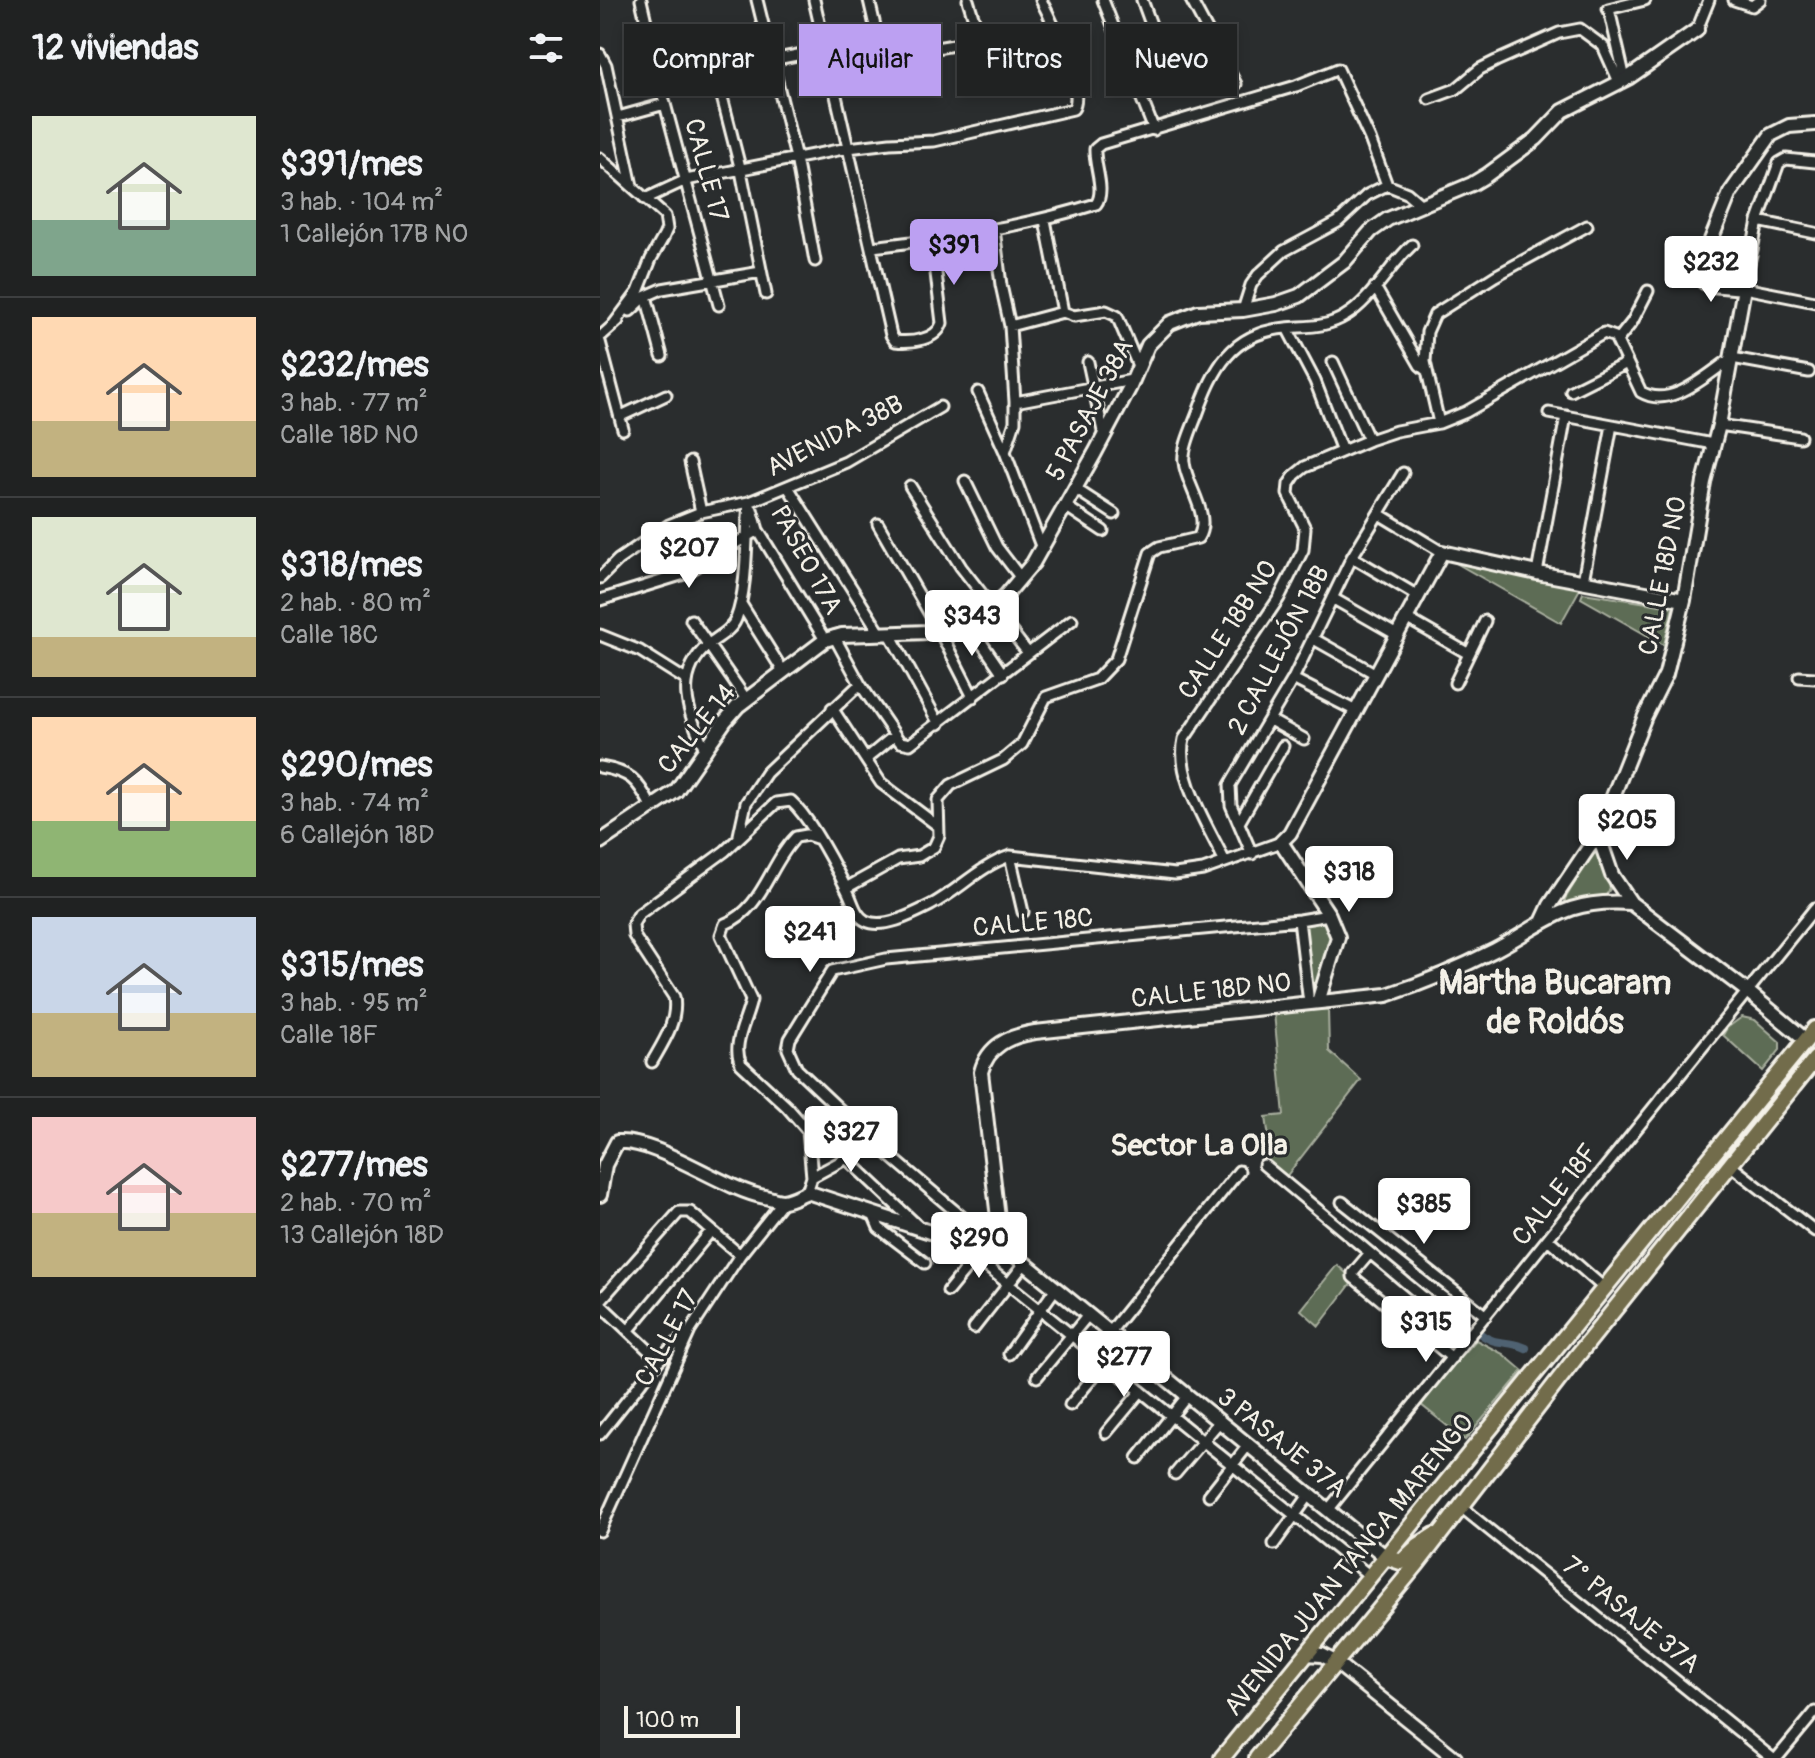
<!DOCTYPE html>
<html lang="es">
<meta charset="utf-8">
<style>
body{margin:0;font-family:Pangolin,sans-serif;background:#282a2a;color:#f1f3f6;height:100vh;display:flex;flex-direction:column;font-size:30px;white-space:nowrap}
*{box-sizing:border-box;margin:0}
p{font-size:26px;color:#a2a4a5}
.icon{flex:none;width:44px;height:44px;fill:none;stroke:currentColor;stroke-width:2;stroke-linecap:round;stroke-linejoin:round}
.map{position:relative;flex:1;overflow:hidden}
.drawer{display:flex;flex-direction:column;background:#202222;width:600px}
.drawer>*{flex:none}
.guide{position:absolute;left:24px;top:24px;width:760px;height:72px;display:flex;gap:16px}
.scale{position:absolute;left:24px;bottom:20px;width:116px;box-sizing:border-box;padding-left:8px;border:4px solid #f4f1e8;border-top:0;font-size:22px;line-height:28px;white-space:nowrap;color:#f4f1e8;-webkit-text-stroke:6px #2a2d2e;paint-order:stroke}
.price{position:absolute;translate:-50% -68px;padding:0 18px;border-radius:8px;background:#fff;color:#222;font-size:26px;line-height:52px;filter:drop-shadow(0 2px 4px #0008)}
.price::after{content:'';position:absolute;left:50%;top:48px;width:24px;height:18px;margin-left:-12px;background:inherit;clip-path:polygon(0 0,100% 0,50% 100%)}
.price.selected{background:#bca0f2;color:#111}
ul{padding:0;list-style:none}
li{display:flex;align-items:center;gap:24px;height:200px;padding:0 32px}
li+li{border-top:2px solid #3d3f40}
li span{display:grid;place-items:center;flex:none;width:224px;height:160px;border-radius:0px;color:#555}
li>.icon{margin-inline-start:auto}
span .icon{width:96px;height:96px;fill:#fffc;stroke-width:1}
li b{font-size:34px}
h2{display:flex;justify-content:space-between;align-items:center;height:96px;padding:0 32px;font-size:34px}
.pill{padding:0 28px;border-radius:0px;background:#202222;box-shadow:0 4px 12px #0003,0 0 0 2px #3d3f40;font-size:28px;line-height:72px}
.pill.selected{background:#bca0f2;color:#111}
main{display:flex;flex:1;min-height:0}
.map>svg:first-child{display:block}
.green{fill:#5d6c54;stroke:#a8ae9e;stroke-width:2}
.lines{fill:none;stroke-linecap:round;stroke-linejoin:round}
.canal{stroke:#506272;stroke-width:8}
.street-casing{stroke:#f4f1e8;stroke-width:15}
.secondary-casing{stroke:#f4f1e8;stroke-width:18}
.primary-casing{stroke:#f4f1e8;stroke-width:20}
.street{stroke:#2a2d2e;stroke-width:9}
.secondary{stroke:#2a2d2e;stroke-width:12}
.primary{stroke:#726c4b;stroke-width:14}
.labels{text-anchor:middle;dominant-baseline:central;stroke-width:6;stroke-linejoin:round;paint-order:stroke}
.street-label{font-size:26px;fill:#f4f1e8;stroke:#2a2d2e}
.quarter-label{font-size:30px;font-weight:bold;fill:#f4f1e8;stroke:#2a2d2e}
.district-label{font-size:34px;font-weight:bold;fill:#f4f1e8;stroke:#2a2d2e}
</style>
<main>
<section class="drawer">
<h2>12 viviendas<svg class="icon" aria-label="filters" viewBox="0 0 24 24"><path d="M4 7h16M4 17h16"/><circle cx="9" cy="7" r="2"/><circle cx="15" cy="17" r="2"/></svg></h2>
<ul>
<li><span style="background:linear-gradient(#dfe7d0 65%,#7fa58c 0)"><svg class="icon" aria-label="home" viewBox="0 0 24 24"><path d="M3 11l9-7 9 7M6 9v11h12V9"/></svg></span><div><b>$391/mes</b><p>3 hab. · 104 m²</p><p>1 Callejón 17B NO</p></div></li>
<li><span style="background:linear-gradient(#ffd9b3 65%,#c2b280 0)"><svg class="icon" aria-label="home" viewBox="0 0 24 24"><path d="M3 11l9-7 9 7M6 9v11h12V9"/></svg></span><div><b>$232/mes</b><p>3 hab. · 77 m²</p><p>Calle 18D NO</p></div></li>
<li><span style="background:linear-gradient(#dfe7d0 75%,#c2b280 0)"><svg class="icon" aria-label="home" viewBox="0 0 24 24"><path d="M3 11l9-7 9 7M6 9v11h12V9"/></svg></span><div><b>$318/mes</b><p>2 hab. · 80 m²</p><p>Calle 18C</p></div></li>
<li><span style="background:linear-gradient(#ffd9b3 65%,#8fb573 0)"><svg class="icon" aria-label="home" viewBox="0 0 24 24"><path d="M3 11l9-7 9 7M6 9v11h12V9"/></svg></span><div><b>$290/mes</b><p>3 hab. · 74 m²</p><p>6 Callejón 18D</p></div></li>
<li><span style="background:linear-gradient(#c9d6e8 60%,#c2b280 0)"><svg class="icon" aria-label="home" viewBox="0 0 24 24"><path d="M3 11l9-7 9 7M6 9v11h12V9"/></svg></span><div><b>$315/mes</b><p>3 hab. · 95 m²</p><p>Calle 18F</p></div></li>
<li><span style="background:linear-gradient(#f6c9c9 60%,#c2b280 0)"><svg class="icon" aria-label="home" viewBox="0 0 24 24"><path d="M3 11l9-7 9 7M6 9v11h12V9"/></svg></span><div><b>$277/mes</b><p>2 hab. · 70 m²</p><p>13 Callejón 18D</p></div></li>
</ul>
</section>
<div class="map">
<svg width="1215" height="1758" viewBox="0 0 1215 1758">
<rect width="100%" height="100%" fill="#2a2d2e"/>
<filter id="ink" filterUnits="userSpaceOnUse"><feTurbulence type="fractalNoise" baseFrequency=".0125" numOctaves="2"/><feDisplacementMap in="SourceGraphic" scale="16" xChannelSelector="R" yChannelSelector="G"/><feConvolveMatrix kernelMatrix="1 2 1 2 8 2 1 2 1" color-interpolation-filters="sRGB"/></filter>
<g filter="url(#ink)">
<path class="green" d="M854 562 981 587 961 623Z
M983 593 1073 607 1064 645 981 598Z
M994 851 1001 852 1010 889 1006 895 965 905V899Z
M721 920 733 931 717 996 709 997 700 922Z
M728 1009 729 1051 761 1080 685 1178 661 1158 670 1146 666 1117 684 1115 674 1013Z
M1142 1017 1155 1020 1180 1042V1050L1163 1071 1123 1035 1127 1028Z
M737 1265 754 1280 719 1326 701 1310Z
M876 1340 903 1354 923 1371 865 1440 820 1404Z"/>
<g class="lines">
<path class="canal" d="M878 1332C896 1347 906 1339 926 1348"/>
<g class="street-casing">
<path id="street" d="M41 0 65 104 119 305
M157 0 196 158 215 261
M214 0 291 335 295 341C311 343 337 340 342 323L332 240
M269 0 278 39 287 51 306 53 378 41 379 36 368 0
M503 0 554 130
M542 0 574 87
M591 0 636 84
M1134 0 1152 6 1160 0
M1008 9 1045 0
M1009 9 1025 79
M1097 30 1109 0
M110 50 141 171 166 294
M0 54 6 65 32 186
M61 82 278 39
M829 99 856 89 880 69 896 61 959 33 980 29 1003 46 1019 82
M18 117 65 104
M0 158 65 216 67 229 64 236 51 259 38 292 14 324
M1215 162 1186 159 1179 163 1158 221 1144 288 1215 302
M45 199 86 180 248 148 290 143 334 141 473 109C486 92 451 19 441 0
M445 220 463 312
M1158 221 1215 233
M394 229 401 285 410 326 415 402V422L405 452
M272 247C348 238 423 227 496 204 506 191 494 166 495 149L501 144 696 86 738 69 770 139 787 185
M775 287 820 365 827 371
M46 296 62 356
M643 310 651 285 658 275 684 251 738 222 767 195 787 185 807 193 821 205
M30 311 46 296 62 289 161 272
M410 326 463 312 474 316 506 311 517 316 538 366
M687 328 715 381 742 451
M0 337 18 321
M1017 341 1032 322 1048 291
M0 342 23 429
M488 362 504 436
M733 362 769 440
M971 391 1027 363
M378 392 405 452 441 546
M415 402 532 380
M949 413 1113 444
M21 416 66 395
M839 423 825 362 827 332 835 314 895 276 987 226
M1119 425 1200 437
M90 462 101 512
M365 481 397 547 420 577
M310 486 361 567 428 653
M188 487 280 633
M474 488 514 514
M464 505 503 531
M152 509 158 530 225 640
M779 514 842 552
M278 524 339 630 373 697
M752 557 818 596
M937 573 966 416
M0 578 18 560 69 525 101 512 149 502 246 462 340 407
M983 581 1012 425
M732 598 797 635
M0 600 84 574 158 530
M141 604 183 671
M806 618 869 654
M91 620 146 699
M368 623 403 674
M290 634 339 724
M0 635 40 651 86 680
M234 636 260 684 295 735 300 742 310 744 472 620
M712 638 776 674
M1199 677 1215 678
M693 679 756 711
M855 683 885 621
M232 708 281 783 338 826
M670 720 704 739
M106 751C88 713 72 676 109 644 119 636 131 631 136 619 148 589 146 535 149 502
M266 759 295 735
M0 767C30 772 37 779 51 806
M640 821 683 746
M139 835 146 803 166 773 260 684
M652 854 631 805 630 785 693 679 752 557 803 473
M410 856 423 912
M625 862C609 827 575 777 584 739L679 598 703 550 705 528 688 494 689 484 695 475 705 467 769 440 796 431 839 423 866 412 1004 333 1015 337 1041 392C1072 410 1107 374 1132 358L1209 372
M246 888 298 859 319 856 334 847 339 836 338 800 351 785 403 760 422 744 446 697 497 679 516 659 550 553 559 547 598 538C612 515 586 486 584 462 582 449 592 428 597 415 614 368 631 333 686 328 707 326 726 328 745 316 771 301 789 266 812 245
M699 920 708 995
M52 1062C64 1041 78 1021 74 997L34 936 33 924 39 914 125 851 176 803 191 801C210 818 235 866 247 890 253 901 255 916 266 921 284 930 315 913 331 905 359 890 380 866 410 856L575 874 603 870 681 842
M246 1158 318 1226
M664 1165 870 1336
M1130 1165 1215 1231
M212 1177 275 1143
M207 1192 212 1177 208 1131 187 1107 141 1064C131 1044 147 1021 151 1000L121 935 125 924C163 909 169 864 196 837L207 835 216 838
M742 1202 886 1316
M273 1214 279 1228 325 1263
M948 1239 1004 1288
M395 1245 275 1143 197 1069 188 1049 190 1039 232 971 286 959 699 920 729 915
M770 1253 753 1273V1277L852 1358
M376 1258 770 1576
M348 1291 379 1253
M0 1301 79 1212H90L140 1255
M0 1304 59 1360
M374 1328 425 1263
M29 1330 111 1231
M510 1332 639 1171
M409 1354 456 1288
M437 1377 489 1314
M470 1405 522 1342
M506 1433 541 1391
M0 1434 59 1360 87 1333
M538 1458 588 1395
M575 1474 620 1421
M609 1495 649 1444
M861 1507 1172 1758
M729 1509 1215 908
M0 1531 90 1331 140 1255 183 1201
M674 1544 710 1494
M1177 1758 1215 1712"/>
</g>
<g class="secondary-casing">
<path id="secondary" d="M998 834 1012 875 1031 903 1147 991 1206 1040
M0 842 76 791 125 721 138 706 225 640 242 635 329 632 355 627 380 617 406 595 433 563 495 453 530 387 548 345 570 323 598 312 643 310 676 304 699 296 744 262 771 231 788 219 872 184 887 175 936 139 963 111 1028 78 1097 30
M943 920 950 905 998 834 1045 716 1066 674 1084 600 1104 482 1119 425 1144 288 1111 285 1104 282 1099 270 1130 193 1171 135 1189 126 1215 124
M718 1002 738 937 729 915 681 842 690 833 842 552 937 573 1084 600
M0 1195 5 1165 17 1142C58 1139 122 1189 165 1197 170 1198 178 1201 183 1201 191 1200 200 1195 207 1192L373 1246 384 1248 401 1244
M401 1244 381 1072C388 1045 410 1036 435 1032L787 995C824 983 860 968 895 950 948 922 965 898 1031 903
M401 1244 786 1557
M706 1654 722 1655 735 1662 855 1758"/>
</g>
<g class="primary-casing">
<path id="primary" d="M786 1557 801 1562 818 1546 835 1535
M622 1758 1215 1029
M657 1758 817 1564 977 1356 1215 1059"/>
</g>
<use href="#street" class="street"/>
<use href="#secondary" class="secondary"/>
<use href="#primary" class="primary"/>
</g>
</g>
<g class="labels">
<g class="street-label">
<text transform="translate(106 170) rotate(75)">CALLE 17</text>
<text transform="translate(490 410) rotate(-62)">5 PASAJE 38A</text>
<text transform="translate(235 436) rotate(-27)">AVENIDA 38B</text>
<text transform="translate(206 560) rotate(61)">PASEO 17A</text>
<text transform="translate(1063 576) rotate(-79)">CALLE 18D NO</text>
<text transform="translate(628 630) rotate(-57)">CALLE 18B NO</text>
<text transform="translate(679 650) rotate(-62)">2 CALLEJÓN 18B</text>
<text transform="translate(97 729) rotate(-51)">CALLE 14</text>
<text transform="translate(433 923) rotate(-5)">CALLE 18C</text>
<text transform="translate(611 991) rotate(-6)">CALLE 18D NO</text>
<text transform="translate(955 1195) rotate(-52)">CALLE 18F</text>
<text transform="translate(67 1338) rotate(-62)">CALLE 17</text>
<text transform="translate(682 1443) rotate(39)">3 PASAJE 37A</text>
<text transform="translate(749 1565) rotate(-51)">AVENIDA JUAN TANCA MARENGO</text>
<text transform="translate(1031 1615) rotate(39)">7° PASAJE 37A</text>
</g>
<g class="quarter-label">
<text x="599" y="1145">Sector La Olla</text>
</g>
<g class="district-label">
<text x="955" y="983">Martha Bucaram<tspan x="955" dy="39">de Roldós</tspan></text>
</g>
</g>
</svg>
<div class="scale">100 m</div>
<b class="price selected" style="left:354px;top:287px">$391</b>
<b class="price" style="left:1111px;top:304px">$232</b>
<b class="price" style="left:89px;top:590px">$207</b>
<b class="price" style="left:372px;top:658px">$343</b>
<b class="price" style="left:1027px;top:862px">$205</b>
<b class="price" style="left:749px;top:914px">$318</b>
<b class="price" style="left:210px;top:974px">$241</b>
<b class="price" style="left:251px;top:1174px">$327</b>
<b class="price" style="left:824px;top:1246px">$385</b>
<b class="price" style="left:379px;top:1280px">$290</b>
<b class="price" style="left:826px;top:1364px">$315</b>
<b class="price" style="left:524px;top:1399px">$277</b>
<div class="guide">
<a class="pill">Comprar</a>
<a class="pill selected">Alquilar</a>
<a class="pill">Filtros</a>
<a class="pill">Nuevo</a>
</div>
</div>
</main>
